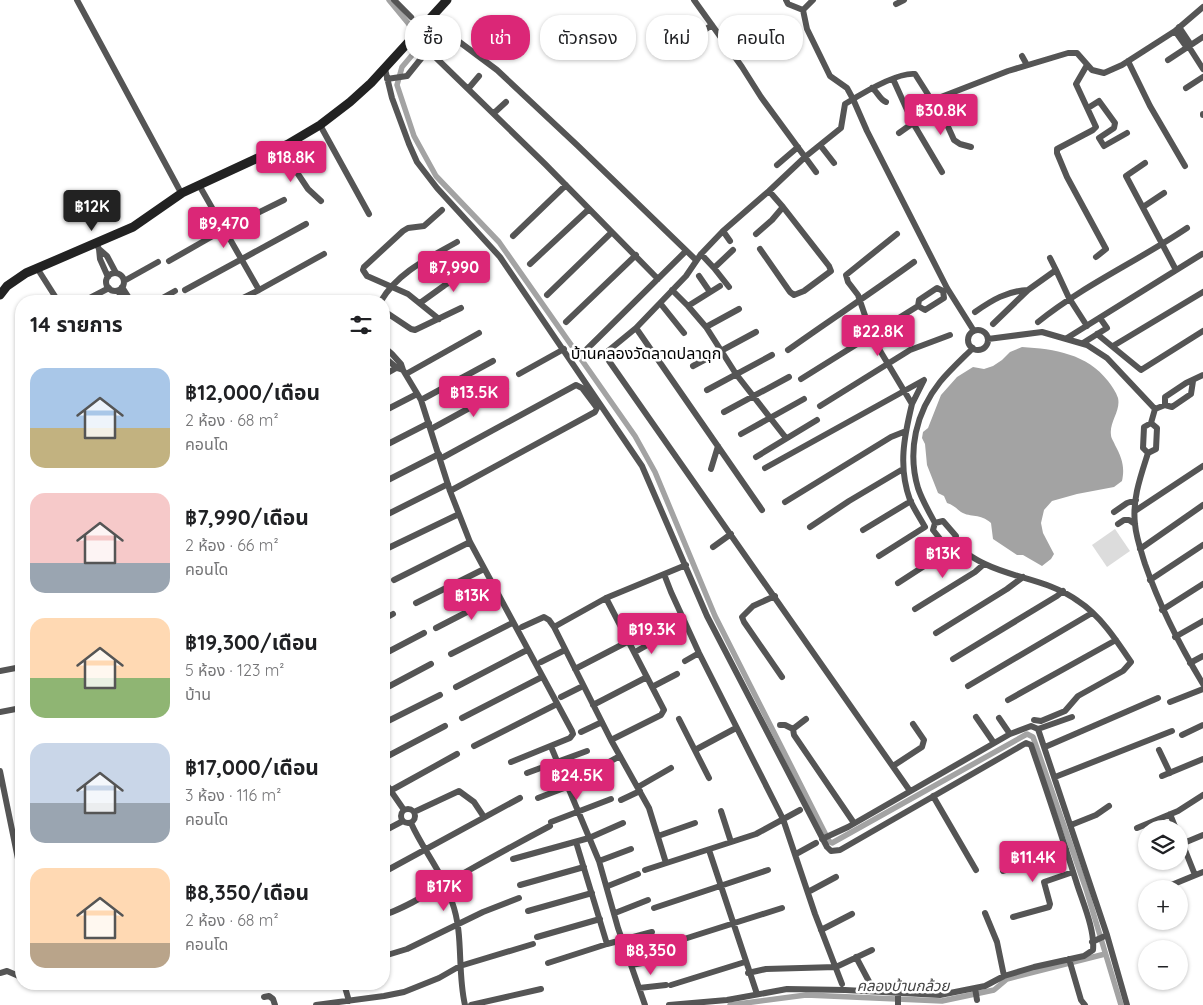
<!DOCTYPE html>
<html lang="th">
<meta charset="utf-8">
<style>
body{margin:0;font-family:Quicksand,"Noto Sans Thai",sans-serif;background:#f2f2f2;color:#202124;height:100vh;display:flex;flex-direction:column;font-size:19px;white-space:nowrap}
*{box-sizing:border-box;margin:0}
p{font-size:16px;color:#757577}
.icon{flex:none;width:28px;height:28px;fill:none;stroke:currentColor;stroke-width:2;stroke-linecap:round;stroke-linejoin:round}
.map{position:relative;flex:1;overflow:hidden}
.details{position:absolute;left:15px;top:295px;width:375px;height:695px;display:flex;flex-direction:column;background:#fff;border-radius:20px;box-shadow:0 1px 4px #0004}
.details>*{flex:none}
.banner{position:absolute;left:405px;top:15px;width:475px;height:45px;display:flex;gap:10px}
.fabs{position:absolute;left:1138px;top:820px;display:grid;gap:10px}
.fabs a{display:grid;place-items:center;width:50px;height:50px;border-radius:50%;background:#fff;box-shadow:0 1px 4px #0004;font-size:25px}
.price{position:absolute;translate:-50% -42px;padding:0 11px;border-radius:5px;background:#db2777;color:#fff;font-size:16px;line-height:32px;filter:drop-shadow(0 1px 2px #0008)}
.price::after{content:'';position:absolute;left:50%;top:30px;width:15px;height:11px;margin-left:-8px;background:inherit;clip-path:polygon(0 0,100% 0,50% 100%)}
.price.active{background:#222;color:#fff}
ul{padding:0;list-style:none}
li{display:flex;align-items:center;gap:15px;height:125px;padding:0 15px}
li span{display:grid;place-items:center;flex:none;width:140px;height:100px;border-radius:15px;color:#555}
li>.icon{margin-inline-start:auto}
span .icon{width:60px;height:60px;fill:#fffc;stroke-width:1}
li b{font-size:21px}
h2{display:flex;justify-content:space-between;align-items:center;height:60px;padding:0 15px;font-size:21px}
.tag{padding:0 18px;border-radius:20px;background:#fff;box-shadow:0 1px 4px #0004;font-size:18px;line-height:45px}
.tag.active{background:#db2777;color:#fff}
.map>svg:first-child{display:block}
.green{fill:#dcdcdc}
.water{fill:#a3a3a3}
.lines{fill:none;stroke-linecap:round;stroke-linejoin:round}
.canal{stroke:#a3a3a3;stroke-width:5.5}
.street-tunnel{stroke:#d9d9d9;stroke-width:6;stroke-dasharray:6 3;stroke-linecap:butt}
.street{stroke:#555;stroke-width:6}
.secondary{stroke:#222;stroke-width:9}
.labels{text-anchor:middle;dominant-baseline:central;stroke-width:5;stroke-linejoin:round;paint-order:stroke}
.water-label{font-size:15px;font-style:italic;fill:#444;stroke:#fff}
.quarter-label{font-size:16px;fill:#000;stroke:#fff}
</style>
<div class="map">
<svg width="1203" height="1005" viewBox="0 0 1203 1005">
<rect width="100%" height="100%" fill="#fff"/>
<path class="green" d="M1115 529 1130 551 1107 567 1092 545Z"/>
<path class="water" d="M1022 347C1055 349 1087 354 1108 381 1112 386 1116 392 1118 398 1121 411 1109 422 1111 435 1111 438 1114 442 1115 445 1122 458 1125 467 1122 481L1114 487 1077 494 1052 501 1044 510 1041 523 1043 533 1054 554 1051 559 1042 566 1023 555H1017L993 539 991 523C980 513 971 518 961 512 956 508 953 505 947 503L944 496 938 493 927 465 925 444 922 438 923 432 928 428 941 395 957 377 973 367 984 369 993 366 1002 360 1010 352Z"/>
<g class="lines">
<path class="canal" d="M389 0 408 23 419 40V47L402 67 397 85 414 136 436 176 499 242 635 436 655 472 715 616 829 841 832 843 1027 734 1033 737 1086 889 1121 1005
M730 1005 806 995 942 1001 994 990 1007 979 1105 954"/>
<path class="street-tunnel" d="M411 17 419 25"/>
<path class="street" d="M77 0 179 189
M394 0 411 17
M694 0 742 67 761 97 816 172
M786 0 788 4 803 10
M813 0 803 10 807 29 830 76 847 88 853 99 867 131 947 288 974 331
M896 4 904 0
M430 20 497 70 577 145 696 260
M1179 27 1189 42 1188 46
M1175 31 1185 45 1189 47 1203 69
M681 46 712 25
M428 50 440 28
M1022 56 1027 65
M1168 60 1203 37
M1128 61 1150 106 1185 166
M1087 65 1076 84 1096 127 1093 130 1057 149V153L1067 177 1106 249 1096 257
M385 69 392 98 409 144 417 162 437 188 500 257 642 466 707 616 827 847 831 851 840 850 1026 743 1031 745C1047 791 1062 837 1077 884 1083 903 1095 930 1093 950L1084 956 1034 967 1004 976 985 986 940 995 845 990 787 989 727 1000 669 1005
M387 79 407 76 428 50 545 164 658 279
M893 79 913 123 942 172
M872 88C878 92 879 99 886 102
M1186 88 1203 77
M468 89 479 76
M935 98 954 140 960 144 971 147
M1088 108 1099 101 1115 123 1114 128 1099 138 1104 146 1127 133
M494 113 506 102
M1203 115V114
M320 125 369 214
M899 133 913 123
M820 145 834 163
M280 147 308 189 321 201
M1145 163 1126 176 1176 270
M777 165 798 147
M199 185 259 290 237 301
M1143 207 1164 193
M723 231 730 241
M756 234 772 220 783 207 769 191
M513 236 566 185
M96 243 99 249 100 259 108 277
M99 249 107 256 116 273
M760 249 790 292 794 295 804 291 831 271 829 266 783 207
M701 254 714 268 733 250
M1050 258 1056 270
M169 261 225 229 284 200
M530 264 589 209
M37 268 58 301
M714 268 729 287
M106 282a9 9 0 1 1 18 0a9 9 0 1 1-18 0Z
M699 276 710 292
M124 281 158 262
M122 287 131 301
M185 290 306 224
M259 290 324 254
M672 290 688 306 706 327 736 374 786 438
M118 291 124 301
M547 295 612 232
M84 301 109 288
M157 301 175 291
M307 301C323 298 337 298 353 301
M381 301C398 272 429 258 457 242
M420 303 445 285 477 267
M660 303 684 333
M688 306 720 286
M918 306 925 310 944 298 943 291
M384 311 411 329 415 330 461 308
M975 312C992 300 1007 291 1028 290
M439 319 408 294 367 276 363 270 364 267 403 231 408 228 424 226 442 210
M566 322 636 255
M1038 322C1084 285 1138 261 1187 228
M993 324 1028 290 1056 270 1069 298 1087 326
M706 327 739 309
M636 328 762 510
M968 340a10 10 0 1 1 20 0a10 10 0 1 1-20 0Z
M1097 334 1141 370 1203 331
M1067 338 1202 254
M988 339 1042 332 1087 345 1107 358 1155 409
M1083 343 1107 328 1100 318
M1113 346 1203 292
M384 347 392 354 401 364 403 370 421 400 450 491 470 542 572 731 573 734 570 738 511 762
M587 349 686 251
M788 350C830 320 873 292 914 262
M384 357 397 368 403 370
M693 366 756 332
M406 374 479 333
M519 374 564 349
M384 375 398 367
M801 379 918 306 919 300 937 288 943 291
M707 390 772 355
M421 400 493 361
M1165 405V397L1186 383 1203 375
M820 406 910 350 950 335
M384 411 417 394
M724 412 789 377
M1151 423 1157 428 1156 449 1148 453C1141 475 1132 499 1135 524 1136 537 1141 551 1145 564 1160 607 1180 646 1203 684
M431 429 506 388
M741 434 804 399
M384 446 429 423
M1148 453 1143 448 1144 427 1151 423 1155 409 1165 405 1172 407 1191 394 1193 381
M756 457 817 420
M440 459 576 385 582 388 597 408 595 412 450 491
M765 468 924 380 912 404
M711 469 718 446
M384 482 439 454
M785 502 891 437 906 431
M1135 511 1203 466
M1114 512 1127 503 1136 500
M384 516 448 484
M935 523 943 521 956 536 953 542 945 545 933 530 935 523C929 512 922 500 918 488 907 451 916 412 940 382 950 370 962 359 973 348
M1118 524 1124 520H1129L1135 524
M810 527 849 501 903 469
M863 530 911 501
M953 542 955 546C965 552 974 559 985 564 1016 579 1049 580 1078 601 1100 615 1117 641 1131 662L1123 671 1078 696 1065 711 1041 721 1034 720
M713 547 731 534
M1140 549 1203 505
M384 550 459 514
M879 556 925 527C920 518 914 509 910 500 898 467 904 437 912 404L873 339 858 295 848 282 846 275 897 234
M664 574 671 592 699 653 783 819 815 914 842 984
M394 580 470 542
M1150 580 1203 545
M898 583 955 546
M775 596 753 606 742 617 744 622 782 677
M606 598 664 710 661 715 611 740
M416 603 484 569
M915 609 975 572 984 564
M1162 610 1203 584
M384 619 393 614
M522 627 544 617 549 620 554 627 611 740 649 808 666 863
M554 627 606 598 686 565
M436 628 498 596
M936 633 1007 589 1023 577
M669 635 686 626
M1175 637 1203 621
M635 652 658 639
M384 654 424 633
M451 654 512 623
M953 659 1057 596 1063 591
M685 661 699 653
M541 662 565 650
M1190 663 1203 656
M575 669 629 641
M0 671 21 667
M968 686 1092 613
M456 687 527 650
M652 687 677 674
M384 689 431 664
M561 697 583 686
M1008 700 1116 640
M1170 702 1203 689
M593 705 647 677
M0 712 21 708
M976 717 994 743
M462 718 542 677
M999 718 1010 734
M679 719 709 778
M806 719 793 729 794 735 854 823
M384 723 440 695
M780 725H785L793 729
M1038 729 1107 935 1127 1005
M581 732 602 722
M1182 735 1203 725
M474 746 557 704
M1045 747 1158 698
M552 749 599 861 618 928 645 1005
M695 750 736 728
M1159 750 1170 773
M384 758 445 726
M893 766 922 747 924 740 913 724
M600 767 620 756
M0 771 18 859 21 864
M527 773 587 751
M1162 776 1203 759
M1055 777 1172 731
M384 781 404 810
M638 787 671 768
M390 791 457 754
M910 791 609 361 607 357 608 351 636 328 686 276 701 254 723 231 769 191 805 157 841 128 845 104C861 94 897 72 915 74L929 96 935 98 941 97 1008 71 1068 53H1077L1092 70 1104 73 1122 65 1175 31 1203 7
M933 796 976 870
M538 798 598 775
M621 800 640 791
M401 816a7 7 0 1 1 14 0a7 7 0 1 1-14 0Z
M721 811 731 842
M414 812 459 791 474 802 484 817
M1170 814 1176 829
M551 822 611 799
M411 823C423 850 443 873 452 902 464 934 457 971 465 1005
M1071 825 1096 815 1109 806
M1137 828 1178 811 1203 795
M384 831 403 821
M1179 835 1195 875
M658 836 695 823
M822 839 848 827 1010 734 1031 726 1038 729 1072 717
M576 842 607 944 652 932
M1179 845 1203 835
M709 850 757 994
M796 854 816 843
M513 859 589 838 623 823
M599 861 631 849
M645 870 756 834 800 810
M1003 871 1066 849
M384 872 520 798
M520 885 584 867
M608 886 638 874
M1164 888 1203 872
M808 892 836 877
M654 908 768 870
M528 911 592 893
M615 913 648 900
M985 913 997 942 1004 976
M384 915C410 906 432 891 455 878 487 860 518 843 550 826
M1013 917 1049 907 1050 904 1044 882 1073 872
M821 930 852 914
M537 937 600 919
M1092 942 1107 935
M662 946 782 908
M384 956 407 949 483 912 519 898
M856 957 873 989
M1069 959 1081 1000 1085 1005
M548 963 607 944
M631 965 659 960
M0 973 7 971 21 977
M748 973 766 969 836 967 872 950
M344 984 349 1001
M671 985 745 962
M639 988 666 985
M975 988 977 1000
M264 997 269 996 273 999 275 1005
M316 1005 384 996 404 992 439 978 460 966 533 944
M471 1005 541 989
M898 1005V994"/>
<path class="secondary" d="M0 295 7 286 26 273 133 227 182 193 288 144 320 125 350 102 371 83 447 0"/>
</g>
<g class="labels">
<g class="water-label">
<text x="903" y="985">คลองบ้านกล้วย</text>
</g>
<g class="quarter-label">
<text x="646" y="353">บ้านคลองวัดลาดปลาดุก</text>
</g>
</g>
</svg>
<div class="fabs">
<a><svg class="icon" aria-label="layers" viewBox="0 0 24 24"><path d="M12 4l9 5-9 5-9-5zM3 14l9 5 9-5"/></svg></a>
<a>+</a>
<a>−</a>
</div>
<b class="price" style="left:941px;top:136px">฿30.8K</b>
<b class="price" style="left:291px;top:183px">฿18.8K</b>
<b class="price active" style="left:92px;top:232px">฿12K</b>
<b class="price" style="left:224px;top:249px">฿9,470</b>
<b class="price" style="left:454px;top:293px">฿7,990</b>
<b class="price" style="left:878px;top:357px">฿22.8K</b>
<b class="price" style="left:474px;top:418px">฿13.5K</b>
<b class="price" style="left:943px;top:579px">฿13K</b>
<b class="price" style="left:472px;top:621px">฿13K</b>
<b class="price" style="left:652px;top:655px">฿19.3K</b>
<b class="price" style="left:577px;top:801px">฿24.5K</b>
<b class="price" style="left:1033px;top:883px">฿11.4K</b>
<b class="price" style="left:444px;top:912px">฿17K</b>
<b class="price" style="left:651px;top:976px">฿8,350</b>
<div class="banner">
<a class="tag">ซื้อ</a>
<a class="tag active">เช่า</a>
<a class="tag">ตัวกรอง</a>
<a class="tag">ใหม่</a>
<a class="tag">คอนโด</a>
</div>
<section class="details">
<h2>14 รายการ<svg class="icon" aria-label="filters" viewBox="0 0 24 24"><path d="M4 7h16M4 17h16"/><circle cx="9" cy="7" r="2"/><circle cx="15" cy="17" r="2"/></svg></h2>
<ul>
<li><span style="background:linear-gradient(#a9c7e8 60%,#c2b280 0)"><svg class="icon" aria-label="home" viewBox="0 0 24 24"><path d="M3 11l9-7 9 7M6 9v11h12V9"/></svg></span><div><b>฿12,000/เดือน</b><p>2 ห้อง · 68 m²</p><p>คอนโด</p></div></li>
<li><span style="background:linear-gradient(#f6c9c9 70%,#9aa5b1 0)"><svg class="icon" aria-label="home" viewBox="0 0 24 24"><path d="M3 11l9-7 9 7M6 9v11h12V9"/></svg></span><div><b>฿7,990/เดือน</b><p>2 ห้อง · 66 m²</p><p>คอนโด</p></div></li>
<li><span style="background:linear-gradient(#ffd9b3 60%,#8fb573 0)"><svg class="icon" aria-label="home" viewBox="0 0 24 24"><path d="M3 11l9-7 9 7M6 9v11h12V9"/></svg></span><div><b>฿19,300/เดือน</b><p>5 ห้อง · 123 m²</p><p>บ้าน</p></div></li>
<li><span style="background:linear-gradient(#c9d6e8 60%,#9aa5b1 0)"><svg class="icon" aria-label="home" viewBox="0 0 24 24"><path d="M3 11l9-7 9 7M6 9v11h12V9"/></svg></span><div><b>฿17,000/เดือน</b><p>3 ห้อง · 116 m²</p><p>คอนโด</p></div></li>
<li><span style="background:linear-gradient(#ffd9b3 75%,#b9a48a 0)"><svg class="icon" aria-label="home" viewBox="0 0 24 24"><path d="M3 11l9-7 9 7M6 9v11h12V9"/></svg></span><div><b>฿8,350/เดือน</b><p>2 ห้อง · 68 m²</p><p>คอนโด</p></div></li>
</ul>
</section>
</div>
